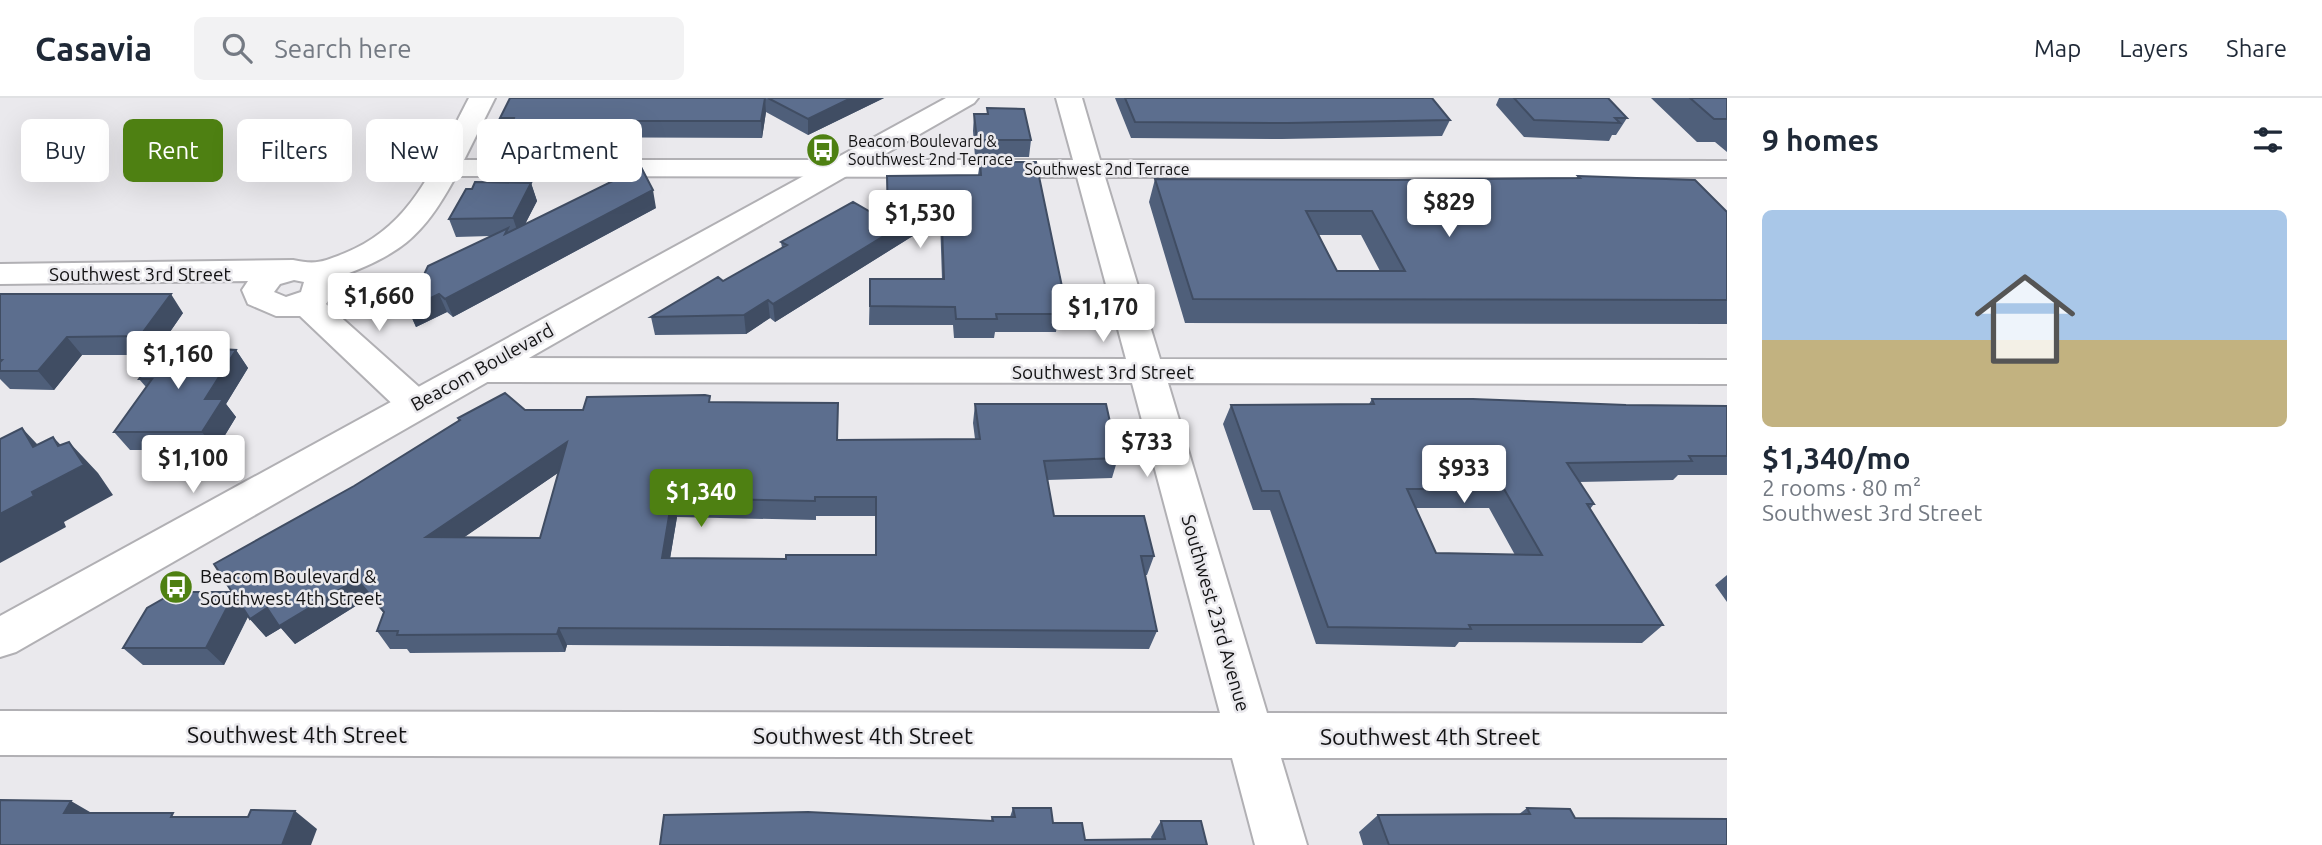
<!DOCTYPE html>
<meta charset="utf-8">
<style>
body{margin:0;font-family:Ubuntu,sans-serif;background:#f2f2f3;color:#1f2937;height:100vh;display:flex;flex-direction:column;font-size:26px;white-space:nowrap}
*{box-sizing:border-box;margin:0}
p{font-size:23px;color:#747a83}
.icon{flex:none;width:38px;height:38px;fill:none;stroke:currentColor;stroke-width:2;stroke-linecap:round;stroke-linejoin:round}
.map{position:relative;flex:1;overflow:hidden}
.panel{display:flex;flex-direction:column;background:#fff;width:595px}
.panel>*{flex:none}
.banner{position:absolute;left:21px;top:21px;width:665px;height:63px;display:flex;gap:14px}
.price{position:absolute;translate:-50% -60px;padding:0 16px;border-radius:7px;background:#fff;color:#222;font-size:23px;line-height:46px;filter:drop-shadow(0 2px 4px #0008)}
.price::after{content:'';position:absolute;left:50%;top:42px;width:21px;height:16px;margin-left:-10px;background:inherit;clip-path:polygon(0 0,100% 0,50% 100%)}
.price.on{background:#4e8012;color:#fff}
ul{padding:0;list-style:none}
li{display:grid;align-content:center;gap:14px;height:371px;padding:0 35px}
li span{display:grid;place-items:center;height:217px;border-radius:10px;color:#555}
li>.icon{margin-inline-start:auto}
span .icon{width:126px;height:126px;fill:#fffc;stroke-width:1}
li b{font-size:30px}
h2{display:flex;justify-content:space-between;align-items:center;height:84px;padding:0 35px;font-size:30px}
.pill{padding:0 24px;border-radius:10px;background:#fff;box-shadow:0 7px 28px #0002;font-size:24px;line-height:63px}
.pill.on{background:#4e8012;color:#fff}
header{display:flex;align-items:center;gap:42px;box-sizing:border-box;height:98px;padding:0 35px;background:#fff;border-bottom:2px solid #e0e1e3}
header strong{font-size:33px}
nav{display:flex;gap:38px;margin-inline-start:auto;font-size:24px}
.search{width:490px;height:63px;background:#f2f2f3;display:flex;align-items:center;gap:18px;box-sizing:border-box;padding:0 24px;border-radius:10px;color:#747a83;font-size:26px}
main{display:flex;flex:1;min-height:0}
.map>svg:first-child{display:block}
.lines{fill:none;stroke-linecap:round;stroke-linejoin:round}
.street-casing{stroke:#b1b0b4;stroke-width:4}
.secondary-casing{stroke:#b1b0b4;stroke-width:4}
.street{fill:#fff;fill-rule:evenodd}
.secondary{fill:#fff;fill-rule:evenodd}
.wall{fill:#4f5f7a;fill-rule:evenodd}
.shaded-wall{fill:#404d63}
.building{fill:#5c6e8e;stroke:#404d63;stroke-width:2;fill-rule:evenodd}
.labels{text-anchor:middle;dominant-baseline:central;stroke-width:5;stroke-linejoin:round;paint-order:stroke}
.far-poi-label{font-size:16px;fill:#121213;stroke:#eae9ed;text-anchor:start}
.far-street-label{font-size:16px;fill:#121213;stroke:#eae9ed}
.street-label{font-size:19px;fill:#121213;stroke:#eae9ed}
.poi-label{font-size:19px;fill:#121213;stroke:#eae9ed;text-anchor:start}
.near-street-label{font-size:23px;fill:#121213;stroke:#eae9ed}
</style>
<header>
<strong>Casavia</strong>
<div class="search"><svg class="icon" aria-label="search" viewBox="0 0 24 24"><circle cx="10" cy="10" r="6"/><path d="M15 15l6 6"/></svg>Search here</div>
<nav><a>Map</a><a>Layers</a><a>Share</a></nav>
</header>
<main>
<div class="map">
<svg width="1727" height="747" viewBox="0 0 1727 747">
<rect width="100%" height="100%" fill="#eae9ed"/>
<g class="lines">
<g class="street-casing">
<path id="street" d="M469 0H495L464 62H1073L1056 0H1082L1100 62 1727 63V79H1105L1160 261 1727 262V286L1168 285 1267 615 1727 616V660H1281L1307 747H1255L1232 660 0 657V613L1220 615 1132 285 479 284 467 280 462 272 467 264 479 260 1126 261 1077 79 456 78C421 142 400 156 334 181V194L326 206 428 297 433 306 428 315 415 319 402 315 300 218H276L248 206 242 192 248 183 0 186V166L293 162C316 167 323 164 345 155 415 127 436 62 469 0ZM294 182 304 184 301 194 286 199 274 194 280 186Z"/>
</g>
<g class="secondary-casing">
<path id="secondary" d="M946 0H978L974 5 16 554 0 559V518Z"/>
</g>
<use href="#street" class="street"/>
<use href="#secondary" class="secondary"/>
</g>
<path class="wall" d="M510 0H884L808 37 766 14 762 40 518 39 517 36H505L500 20Z
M1115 0H1432L1450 22 1442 38 1282 41 1131 40Z
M1499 0H1608L1627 20 1616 37H1612L1609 43 1524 39 1496 7Z
M1651 0H1727V54L1715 44H1697Z
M987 10 1031 42 1029 59H975L973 33 974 16H987Z
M980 64 1065 203 1061 221H1058L1056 234H995L994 240H954L953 227H869L870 181H942L940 121 775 224 770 220 746 236 655 237 651 219 723 183 782 150 781 144 887 123V78L978 77Z
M1578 78 1727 114V226L1185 225 1149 104 1155 81 1395 82 1576 80ZM1318 137H1361L1380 173H1337Z
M531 85 537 103 525 126 656 110 453 219 447 214 416 229 408 211 490 138 456 139 449 121Z
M0 196 183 215 154 257H82L54 292 10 291 0 281Z
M236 252 248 270 226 306 236 319 216 352H130L114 334 146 289 139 281Z
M1372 301 1626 307 1727 308V377H1678L1673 382 1579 384 1594 406 1590 411 1663 527 1642 545 1459 544 1455 549 1316 546 1270 412H1253L1223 326 1231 307 1369 306ZM1415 410H1489L1515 457 1436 455Z
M711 304 838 305V342L975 341 973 325 975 306 1118 360 1112 380 1047 382 1054 418 1154 458 1147 477H1145L1157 533 1149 551 567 547 565 554 410 555 407 551H390L377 533 384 515 370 499 295 546 281 530 266 539 248 519 224 567H143L123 550 232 494 354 388 459 323 458 320 525 312H583ZM559 374 540 440 464 439ZM816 418H875V457L786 461 670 460 677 419 816 422Z
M1727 477V504L1715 487Z
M1013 710 1053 725 1085 742H1152L1151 739 1161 723 1207 747H660L991 723 992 719H1010Z
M1527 710 1575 720 1727 747H1363L1359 734 1378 717H1518Z"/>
<path class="shaded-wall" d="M765 0 766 14 762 40 761 23Z
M851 0H884L808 37V21Z
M531 85 537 103 519 138 513 120Z
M653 92 656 110 453 219 445 201Z
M941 103 940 121 775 224 773 206Z
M171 196 183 215 154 257 140 238Z
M439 196 447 214 416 229 408 211Z
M768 202 770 220 746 236 744 217Z
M67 239 82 257 54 292 38 273Z
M236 252 248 270 226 306 236 319 216 352 202 334 205 301Z
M22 330 52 362 58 348 53 339 81 368 69 344 98 375 113 397 64 424 66 429 0 465V416L32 394 33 349Z
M567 344 574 364 437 458 426 439Z
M672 400 677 419 667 479 662 460Z
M357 481 370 499 295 546 281 530 266 539 250 521 267 510Z
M234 496 250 514 224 567 206 550Z
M559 530 567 547 565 554 557 536Z
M71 703 102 721 64 715Z
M295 713 317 731 311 747H282Z"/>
<path class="building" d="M510 0H765L761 23H513L514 20H500Z
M768 0H851L808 21Z
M1125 0H1432L1450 22 1288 25 1135 24Z
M1514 0H1608L1627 20H1615L1620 25 1534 22Z
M1690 0H1727V21H1714Z
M987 10 1024 11 1031 42H977L974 16H988Z
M980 64H1036L1065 203H1057L1059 216H996L997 221H956L955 209 870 208V181H944L941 103 773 206 768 202 744 217 651 219 718 179 723 183 787 147 781 144 853 104 888 124 887 78 981 77Z
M641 69 653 92 445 201 439 196 408 211 428 168 508 130 505 136Z
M1578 78 1695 82 1727 114V202L1193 201 1155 81 1395 82 1580 80ZM1306 113H1372L1405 173H1337Z
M475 84 531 85 513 120 449 121 466 91H472Z
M0 196H171L140 238 67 239 38 273H0V264L2 262H0Z
M163 248 236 252 205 301H223L202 334H114L152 281H139Z
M505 295 525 312H583L587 299 705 297 710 298 709 304 838 305 837 342 980 341 975 306H1106L1118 360 1044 363 1054 418H1144L1154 458H1141L1157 533 559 530 557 536 397 537 398 533H377L384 514 357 481 279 528 267 510 250 521 234 496 206 550H123L147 510 175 494H232L214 466 354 388 460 322 458 320ZM567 344 540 440 426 439ZM815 399H876V457H786V461L662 460 672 400 815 403Z
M1372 301H1473L1626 307 1727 308V358H1689L1692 363 1567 365 1594 406H1587L1663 527H1469L1471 531 1328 529 1279 393H1262L1231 307 1374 306ZM1407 391H1504L1542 457 1436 455Z
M22 330 33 349 53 339 58 348 69 344 84 367 32 394 34 398 0 416V341Z
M0 702 71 703 64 715H173L171 719H248L251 712 295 713 282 747H0Z
M1013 710H1051L1053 725H1082L1085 742 1165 741 1161 723H1201L1207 747H660L664 717 808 714 993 723 992 719H1015Z
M1527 710 1570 711 1575 720 1727 721V747H1389L1378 717 1530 716Z"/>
<defs>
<g id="bus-disc" transform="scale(1.75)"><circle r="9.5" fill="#4e8012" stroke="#eae9ed"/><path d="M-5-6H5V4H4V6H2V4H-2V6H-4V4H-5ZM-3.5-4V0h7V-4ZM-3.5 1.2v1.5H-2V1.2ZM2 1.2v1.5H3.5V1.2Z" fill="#fff"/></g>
</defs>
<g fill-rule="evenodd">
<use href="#bus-disc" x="823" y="52"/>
<use href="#bus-disc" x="176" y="489"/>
</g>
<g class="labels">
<g class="far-poi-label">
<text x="848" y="43">Beacom Boulevard &amp;<tspan x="848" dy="18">Southwest 2nd Terrace</tspan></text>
</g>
<g class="far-street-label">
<text x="1107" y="71">Southwest 2nd Terrace</text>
</g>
<g class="street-label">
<text x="140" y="176">Southwest 3rd Street</text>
<text transform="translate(482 269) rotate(-29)">Beacom Boulevard</text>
<text x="1103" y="274">Southwest 3rd Street</text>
<text transform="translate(1216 515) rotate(74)">Southwest 23rd Avenue</text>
</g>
<g class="poi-label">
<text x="200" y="478">Beacom Boulevard &amp;<tspan x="200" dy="22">Southwest 4th Street</tspan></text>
</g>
<g class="near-street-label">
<text x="297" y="636">Southwest 4th Street</text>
<text x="863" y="637">Southwest 4th Street</text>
<text x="1430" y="638">Southwest 4th Street</text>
</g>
</g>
</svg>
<b class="price" style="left:1449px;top:141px">$829</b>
<b class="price" style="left:920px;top:152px">$1,530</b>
<b class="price" style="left:379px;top:235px">$1,660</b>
<b class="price" style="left:1103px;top:246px">$1,170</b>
<b class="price" style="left:178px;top:293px">$1,160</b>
<b class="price" style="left:1147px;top:381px">$733</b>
<b class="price" style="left:193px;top:397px">$1,100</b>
<b class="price" style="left:1464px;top:407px">$933</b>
<b class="price on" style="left:701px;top:431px">$1,340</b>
<div class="banner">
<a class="pill">Buy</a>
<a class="pill on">Rent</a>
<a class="pill">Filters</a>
<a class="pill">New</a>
<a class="pill">Apartment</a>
</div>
</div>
<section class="panel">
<h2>9 homes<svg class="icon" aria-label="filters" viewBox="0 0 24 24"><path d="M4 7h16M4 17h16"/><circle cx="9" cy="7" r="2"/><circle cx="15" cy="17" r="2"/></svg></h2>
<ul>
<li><span style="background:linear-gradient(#a9c7e8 60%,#c2b280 0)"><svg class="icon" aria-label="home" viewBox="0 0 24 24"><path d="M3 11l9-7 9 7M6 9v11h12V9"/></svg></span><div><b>$1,340/mo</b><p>2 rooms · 80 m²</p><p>Southwest 3rd Street</p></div></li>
</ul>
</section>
</main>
